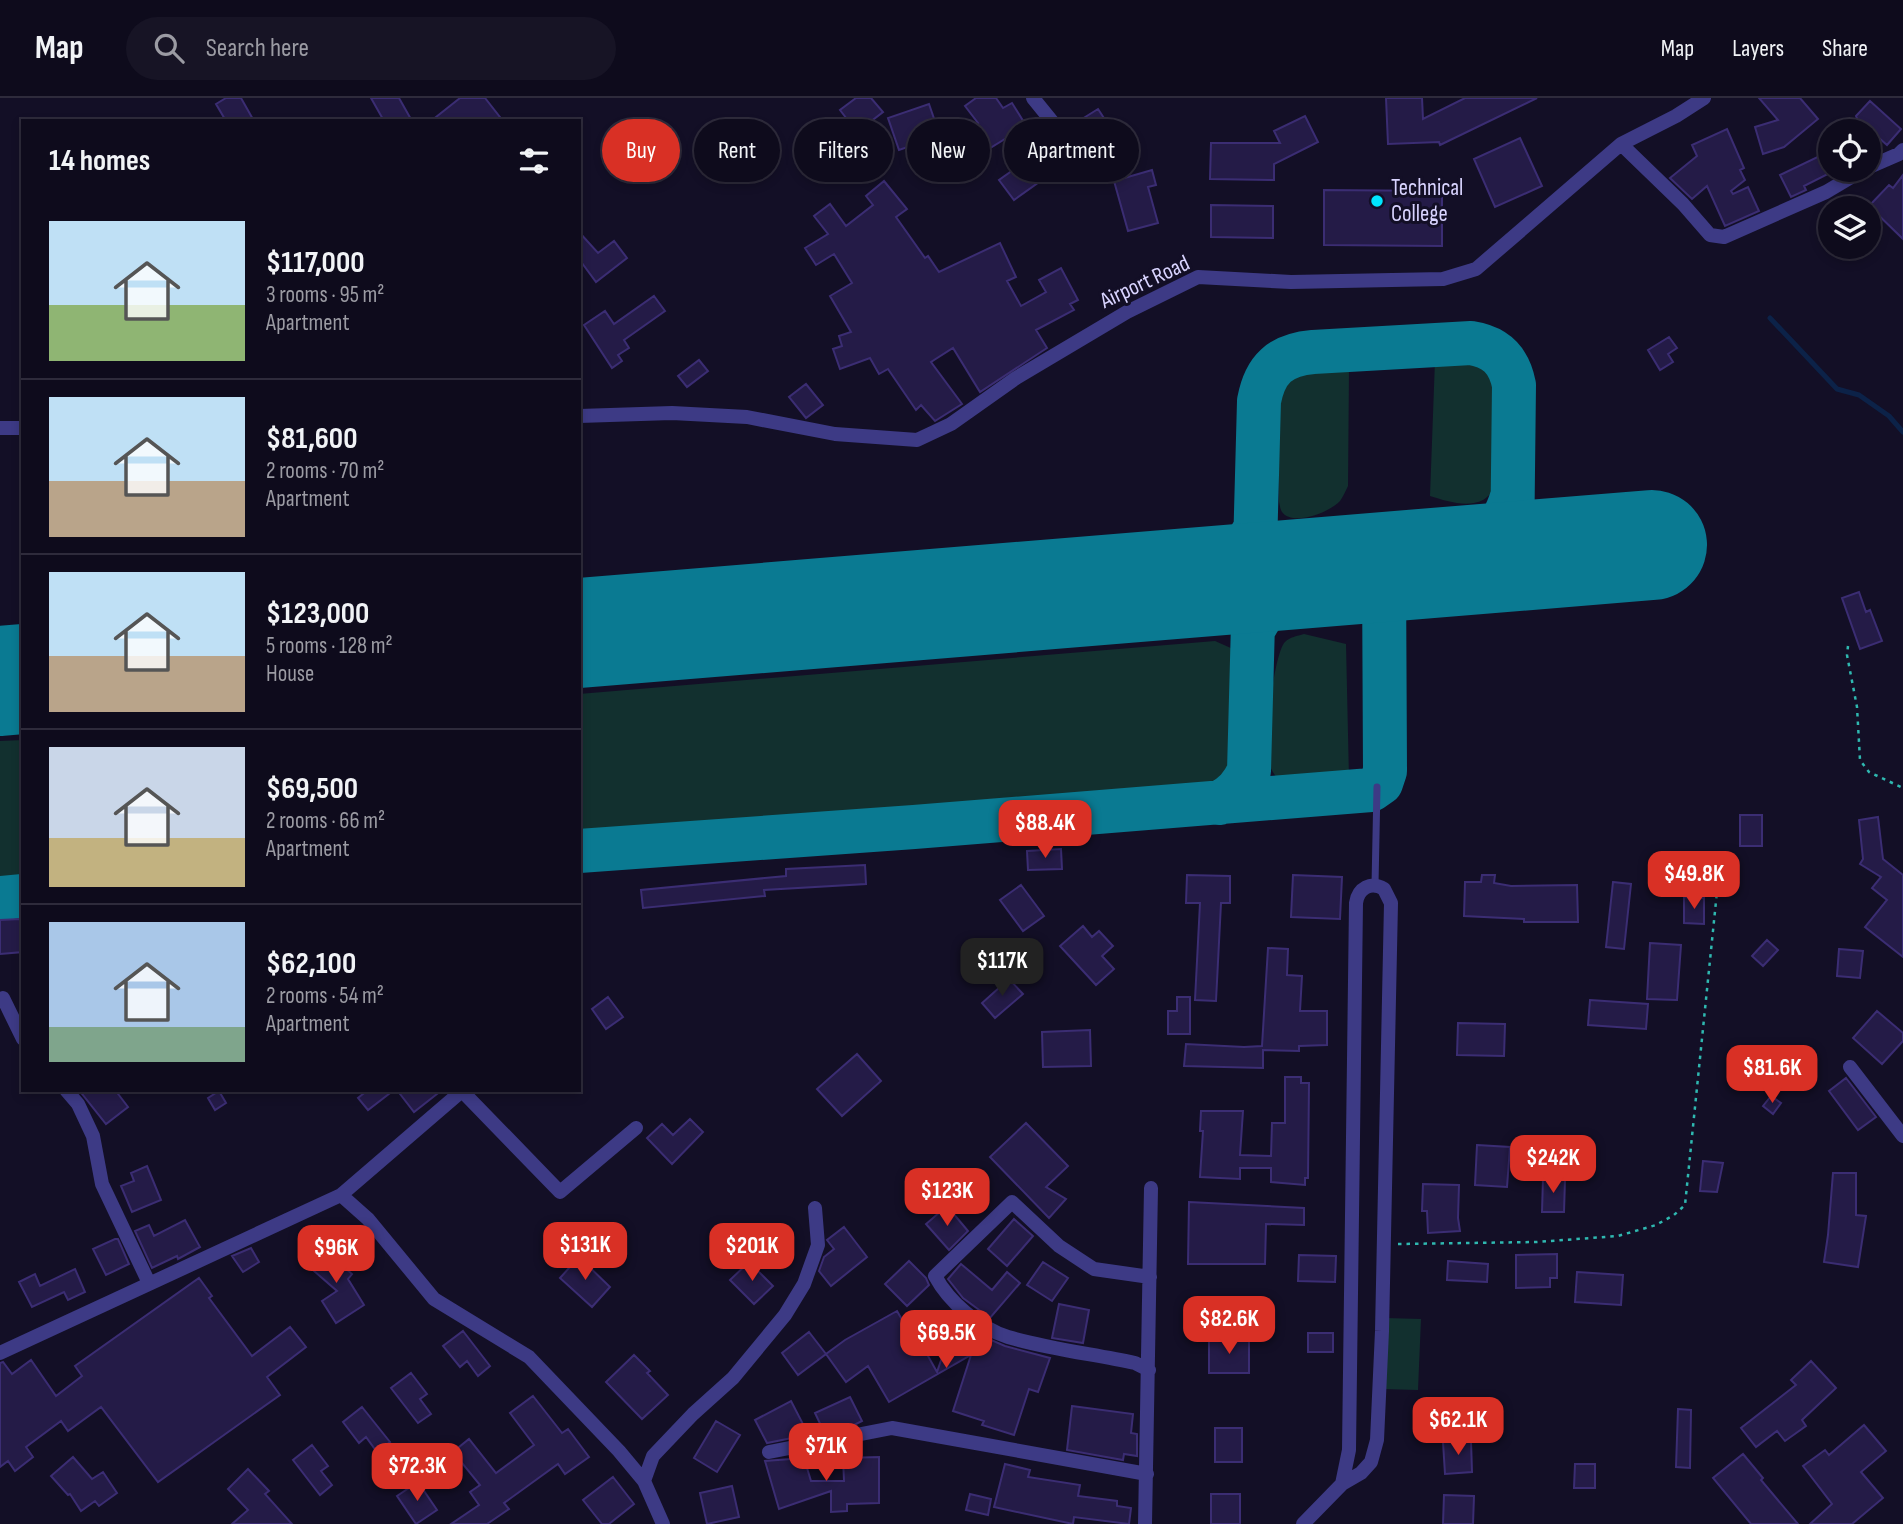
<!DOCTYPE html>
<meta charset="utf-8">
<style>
body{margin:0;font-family:"Sofia Sans Condensed",sans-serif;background:#171425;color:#f1f3f6;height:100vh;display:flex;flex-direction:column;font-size:26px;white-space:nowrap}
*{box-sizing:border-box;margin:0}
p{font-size:23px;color:#9b9ba3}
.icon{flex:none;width:38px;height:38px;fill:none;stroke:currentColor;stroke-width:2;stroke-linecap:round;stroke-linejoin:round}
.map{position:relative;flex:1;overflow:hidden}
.panel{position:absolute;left:21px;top:21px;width:560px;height:973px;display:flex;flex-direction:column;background:#0e0b1c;border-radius:0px;box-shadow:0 4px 10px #0003,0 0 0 2px #2e2b3b}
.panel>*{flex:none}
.banner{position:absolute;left:602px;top:21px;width:665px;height:63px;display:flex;gap:14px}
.buttons{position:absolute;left:1818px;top:21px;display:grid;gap:14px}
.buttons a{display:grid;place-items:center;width:63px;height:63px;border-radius:50%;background:#0e0b1c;box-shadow:0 4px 10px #0003,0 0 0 2px #2e2b3b;font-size:35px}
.price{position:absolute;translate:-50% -60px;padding:0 16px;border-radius:14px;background:#d93025;color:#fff;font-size:23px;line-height:46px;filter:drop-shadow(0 2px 4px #0008)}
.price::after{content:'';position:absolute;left:50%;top:42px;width:21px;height:16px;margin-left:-10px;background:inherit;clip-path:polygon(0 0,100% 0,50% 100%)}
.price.current{background:#222;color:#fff}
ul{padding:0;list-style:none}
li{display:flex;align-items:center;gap:21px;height:175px;padding:0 28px}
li+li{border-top:2px solid #2e2b3b}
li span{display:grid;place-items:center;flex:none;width:196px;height:140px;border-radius:0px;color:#555}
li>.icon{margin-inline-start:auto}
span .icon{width:84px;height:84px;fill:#fffc;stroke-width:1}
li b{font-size:30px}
h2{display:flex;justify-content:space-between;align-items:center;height:84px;padding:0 28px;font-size:30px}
.tag{padding:0 24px;border-radius:32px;background:#0e0b1c;box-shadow:0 4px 10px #0003,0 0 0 2px #2e2b3b;font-size:24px;line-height:63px}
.tag.current{background:#d93025;color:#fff}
header{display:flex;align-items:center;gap:42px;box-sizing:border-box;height:98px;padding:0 35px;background:#0e0b1c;border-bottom:2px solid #2e2b3b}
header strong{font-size:33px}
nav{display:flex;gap:38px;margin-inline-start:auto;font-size:24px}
.search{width:490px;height:63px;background:#171425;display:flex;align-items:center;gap:18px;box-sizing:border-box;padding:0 24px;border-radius:38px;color:#9b9ba3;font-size:26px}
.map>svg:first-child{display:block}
.green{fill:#12302f}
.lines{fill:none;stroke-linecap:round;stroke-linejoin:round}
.stream{stroke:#0c2248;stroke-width:5}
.taxiway{stroke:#0a7a92;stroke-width:44}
.runway{stroke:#0a7a92;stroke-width:110}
.building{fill:#241b47;stroke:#3b2d73;stroke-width:2}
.path{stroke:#2fb8b0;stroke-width:2.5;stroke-dasharray:3.5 5;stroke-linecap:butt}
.service{stroke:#3d3a85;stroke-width:7}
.minor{stroke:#3d3a85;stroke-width:14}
.poi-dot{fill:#00e5ff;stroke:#130f26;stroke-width:2.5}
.labels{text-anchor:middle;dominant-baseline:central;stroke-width:6;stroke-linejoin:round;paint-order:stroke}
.poi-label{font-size:23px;fill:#d9d4ff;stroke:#130f26;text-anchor:start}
.street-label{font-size:23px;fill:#d9d4ff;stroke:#130f26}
</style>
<header>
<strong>Map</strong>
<div class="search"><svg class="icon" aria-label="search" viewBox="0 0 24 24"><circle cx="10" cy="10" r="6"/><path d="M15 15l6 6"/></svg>Search here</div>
<nav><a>Map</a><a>Layers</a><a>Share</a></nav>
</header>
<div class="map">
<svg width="1903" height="1426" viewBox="0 0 1903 1426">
<rect width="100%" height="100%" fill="#130f26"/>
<path class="green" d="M1473 260C1484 263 1494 268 1499 279 1506 293 1503 371 1497 386 1494 393 1489 398 1483 402 1467 410 1446 403 1430 398L1435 262Z
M1305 272H1349L1348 388C1346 392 1343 399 1340 403 1330 414 1293 429 1282 414 1280 411 1280 407 1279 404V302L1284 284Z
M1304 536 1346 546 1349 680C1333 683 1299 693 1285 686 1275 681 1270 670 1267 660 1264 644 1274 555 1285 544 1290 539 1297 538 1304 536Z
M1215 543 1233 551 1241 563 1235 677 1229 685 1213 692 579 743V596Z
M23 642V789L0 791V643Z
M1385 1220 1421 1221 1418 1292 1383 1291Z"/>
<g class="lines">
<path class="stream" d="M1770 220 1837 291 1859 297 1889 318 1903 334"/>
<path class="taxiway" d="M1441 464C1479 448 1499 441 1512 399
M1199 484C1225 471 1241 456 1255 431
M1253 532C1265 509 1281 493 1302 476 1280 464 1267 453 1255 431
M1219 705C1234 697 1242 688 1249 673L1259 303C1265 271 1280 257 1313 254L1471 245C1496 249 1509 262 1514 287L1512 459
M579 753 914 729 1371 692 1381 685 1385 673 1384 469
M0 800 23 798"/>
<path class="runway" d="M579 535 1652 447
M0 583 23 581"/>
</g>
<path class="building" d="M226 0H241L254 23H226L216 6Z
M371 0H399L412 23H384Z
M460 0H485L503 23H431Z
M856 0H871L883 14 857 34 840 12Z
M976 0H996L1003 10 1012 5 1030 34 1017 42 1013 36 982 55 968 32 978 25 965 8Z
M1386 0H1422L1423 21 1465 0H1537L1440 47 1439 44 1388 46Z
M1759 0H1800L1818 21 1784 49 1763 56 1755 29 1778 22Z
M1870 3 1901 31 1887 47 1871 33H1862L1856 18Z
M929 6 940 38 899 52 888 20Z
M1098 11 1117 40 1093 55 1074 26Z
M1305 18 1318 44 1274 66V82L1210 81 1211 45H1280L1274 33Z
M1727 31 1744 70 1740 72 1745 82 1731 93 1733 96 1748 89 1759 113 1725 128 1707 88 1692 101 1670 80 1697 58 1692 47Z
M1520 40 1542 88 1495 109 1474 61Z
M1830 53V75L1804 88 1806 92 1791 99 1780 77Z
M1034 57 1049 77 1014 102 999 82Z
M1152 72 1156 87 1148 89 1158 125 1128 133 1114 83Z
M1903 77V141L1869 108 1889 87 1893 90Z
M884 83 907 111 896 119 925 160 928 158 939 174 1000 145 1016 179 1007 183 1021 208 1046 194 1039 182 1061 170 1078 202 1070 206 1074 212 1036 232 1047 250 980 294 953 250 931 264 962 306 935 323 921 307 916 312 888 271 879 276 870 260 840 271 833 251 842 248 839 238 851 234 830 198 852 185 834 156 816 167 805 150 828 136 814 118 830 106 846 128 873 107 866 98Z
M1324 92 1442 93V148L1324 147Z
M1211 107 1273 108V140L1211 139Z
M579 134 598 155 614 143 627 160 596 184 579 161Z
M654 198 665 213 624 242 629 250 618 257 622 263 612 270 584 227 605 213 614 226Z
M1669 239 1677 250 1668 256 1673 264 1660 272 1648 252Z
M699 262 708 273 687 289 678 278Z
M806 286 823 307 806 320 789 299Z
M1859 494 1866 514 1870 512 1882 543 1860 551 1842 500Z
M1740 717H1762V748H1740Z
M1878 719 1883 761 1903 777V859L1865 829 1887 802 1872 790 1881 779 1860 766 1863 761 1859 722Z
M1061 751 1062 771 1028 772 1027 753Z
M865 767 866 786 764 792 765 798 643 810 641 792 786 778V771Z
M1187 777 1230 778V805H1221L1216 903 1195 902 1200 805H1186Z
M1293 777 1342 779 1340 821 1291 819Z
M1482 777H1495L1494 785 1511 788 1577 787 1578 824H1524V821L1464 818 1465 784H1481Z
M1613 784 1631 786 1624 851 1606 849Z
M1021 787 1044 818 1023 833 1000 802Z
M1684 799 1704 800V826L1684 825Z
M20 821 23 854 0 856V822Z
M1083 828 1092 839 1099 833 1113 848 1102 858 1114 871 1096 887 1060 848Z
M1767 842 1778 852 1763 868 1752 858Z
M1650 845 1681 847 1677 902 1647 901Z
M1268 850 1288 851 1287 877 1302 878 1300 913H1327V947L1299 948V953L1263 952V970L1184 968 1186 946 1244 949 1262 948Z
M1839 851 1863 853 1860 880 1837 878Z
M1009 881 1023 896 995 920 982 905Z
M608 899 623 919 606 931 592 911Z
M1177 899H1190V936H1168V913H1177Z
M1590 902 1648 906 1646 931 1588 927Z
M1877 913 1903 935V943L1882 966 1853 940Z
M1458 925 1505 926 1504 958 1457 957Z
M1090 932 1091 968 1043 969 1042 934Z
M857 956 881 983 842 1018 817 991Z
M1285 979H1301V985H1309L1308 1080H1305V1087L1271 1084V1070H1240V1081L1200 1079 1203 1033H1200L1201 1013H1243L1240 1057 1271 1058 1272 1025H1285Z
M1846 980 1876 1019 1858 1032 1829 993Z
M79 992H115L128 1009 106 1026Z
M368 992H394L368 1012 358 1000Z
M397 992H442L414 1014Z
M219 993 226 1005 215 1012 208 1000Z
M1771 998 1781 1005 1773 1016 1763 1008Z
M690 1021 703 1034 672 1066 647 1040 662 1026 673 1037Z
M1026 1025 1068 1068 1046 1089 1066 1101 1049 1120 990 1059Z
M1477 1047 1510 1049 1507 1089 1475 1087Z
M1703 1063 1723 1065 1717 1094 1700 1093Z
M147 1068 161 1102 132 1114 121 1088 134 1083 131 1075Z
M1833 1075H1856V1117L1866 1118 1858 1169 1824 1164 1828 1137Z
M1543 1080 1565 1081 1564 1114H1542Z
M1423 1086 1459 1087 1458 1120 1460 1133 1428 1135 1427 1113H1422Z
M1189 1104 1304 1110V1127L1266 1126 1265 1166H1188Z
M947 1108 968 1133 949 1152 926 1126Z
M1014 1121 1033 1138 1007 1168 988 1151Z
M185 1122 200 1149 178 1161 177 1158 152 1170 135 1133 149 1127 154 1138Z
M844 1129 867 1159 831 1188 819 1173 824 1159 834 1151 827 1142Z
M115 1141H118L129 1166 106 1177 93 1151Z
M321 1149 352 1176 348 1181 364 1207 336 1225 322 1203 337 1193 306 1166Z
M251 1150 259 1164 243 1174 232 1158Z
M1557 1156V1180H1550V1189L1516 1190V1157Z
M1299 1157 1336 1158 1335 1184 1298 1183Z
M579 1159 610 1189 592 1209 560 1180Z
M909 1163 926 1180 929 1187 907 1208 885 1186Z
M1448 1163 1488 1166 1487 1184 1447 1182Z
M749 1164 773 1188 754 1206 730 1182Z
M1043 1164 1068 1180 1052 1203 1027 1187Z
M961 1166 992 1192 1007 1174 1020 1185 990 1220 963 1200 948 1181Z
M75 1171 85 1194 68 1202 64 1194 32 1209 19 1184 35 1176 40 1188Z
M1577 1174 1623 1177 1621 1207 1575 1204Z
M199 1180 212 1198 209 1200 252 1258 290 1229 306 1249 267 1279 280 1297 158 1384 101 1309 68 1333 61 1323 26 1349 33 1359 15 1373 8 1363 0 1369V1265L3 1264 12 1276 31 1262 56 1298 82 1278 75 1268Z
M1059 1206 1089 1212 1083 1245 1052 1240Z
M897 1213 919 1251 923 1249 937 1274 950 1236 979 1246 982 1238 1005 1248 1050 1260 1038 1294 1029 1291 1014 1337 982 1327 984 1323 953 1313 971 1257 889 1304 868 1268 846 1284 826 1256 845 1242Z
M463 1233 490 1268 478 1278 467 1263 460 1269 443 1248Z
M809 1234 826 1256 798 1277 782 1255Z
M1308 1235H1333V1254H1308Z
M1209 1241H1249V1275H1209Z
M634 1257 650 1273 647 1275 668 1297 642 1321 606 1284Z
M1811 1263 1836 1290 1802 1322 1806 1328 1785 1343 1777 1333 1756 1349 1741 1330 1796 1287 1791 1282Z
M411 1275 427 1296 420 1301 431 1316 418 1325 391 1290Z
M533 1298 562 1335 568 1331 589 1359 565 1376 558 1366 504 1405 509 1411 487 1426H451L479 1407 470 1394 480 1387 453 1354 469 1341 496 1375 534 1347 510 1315Z
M850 1299 862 1323 852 1328 824 1334 815 1315Z
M791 1303 805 1330 796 1335 797 1339 767 1345 755 1322Z
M1072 1308 1133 1316 1131 1335 1137 1336V1358L1124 1356 1123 1362 1067 1352Z
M362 1309 390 1344 377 1354 366 1339 359 1345 343 1324Z
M1678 1311 1691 1312 1690 1370 1676 1369Z
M716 1323 740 1337 717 1374 694 1360Z
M1864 1327 1886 1353 1861 1374 1883 1400 1852 1426H1810L1832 1406 1803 1368 1825 1352 1829 1357Z
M1215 1330H1242V1364H1215Z
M1471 1343 1472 1374 1445 1376 1443 1344Z
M312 1347 328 1368 321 1373 332 1387 320 1397 293 1362Z
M1743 1356 1763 1380 1761 1382 1798 1426H1751L1713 1380Z
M73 1359 92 1381 103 1374 117 1395 99 1408 95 1403 81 1413 70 1396 68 1397 51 1378Z
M879 1359V1405L847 1406V1413L831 1414V1393L779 1411 765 1363 804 1360 811 1383H844L843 1360Z
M1005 1366 1030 1372 1028 1379 1080 1387 1078 1398 1117 1403V1408L1131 1410 1129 1426 1074 1419 1073 1426 994 1409Z
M1575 1366H1595V1390H1574Z
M248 1371 269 1393 265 1396 292 1426H232L248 1412 228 1391Z
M613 1379 634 1406 609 1426H602L583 1402Z
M418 1384 437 1412 416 1426 397 1398Z
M732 1388 739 1419 707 1426 700 1395Z
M970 1396 991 1401 988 1417 966 1412Z
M1211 1396H1240V1426H1211Z
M1444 1397 1474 1398 1473 1426H1443Z"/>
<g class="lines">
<path class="path" d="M1848 548 1847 557 1857 609 1860 662 1869 674 1903 690
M1398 1146 1537 1144 1618 1138 1656 1127 1674 1117 1685 1107 1719 774"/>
<path class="service" d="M1375 787 1377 689"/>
<path class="minor" d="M1033 0 1093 74
M1621 46 1683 106 1710 137 1724 139 1826 94 1863 72
M1869 69 1899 56 1903 52
M579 318 672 315 747 319 835 336 917 342 951 326 1016 280 1127 214 1198 179 1291 184 1443 181 1476 171 1621 46 1676 18 1704 0
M0 330H23
M3 900 23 941
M1850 969 1903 1038
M66 992 78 1006 93 1038 102 1086 149 1185
M462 993 560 1094 636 1030
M341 1097 368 1121 434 1201 529 1259 619 1353 644 1383 663 1426
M0 1255 341 1097 463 992
M1149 1272 1135 1265C1093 1256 1049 1251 1008 1239 979 1230 949 1204 935 1178L1012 1104 1059 1148 1094 1171 1150 1179
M769 1354 892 1330 1147 1376
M644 1383 653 1358 693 1316 733 1280 785 1217 804 1186 818 1147 815 1110
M1145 1426 1151 1090
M1303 1426 1342 1386 1361 1375 1371 1364 1377 1342 1382 1233 1391 805 1384 791C1371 783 1358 790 1356 805L1349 1352 1342 1386"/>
</g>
<circle class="poi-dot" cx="1377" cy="103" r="7"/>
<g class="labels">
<g class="poi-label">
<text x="1391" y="90">Technical<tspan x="1391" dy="26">College</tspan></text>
</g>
<g class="street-label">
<text transform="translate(1145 184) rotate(-25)">Airport Road</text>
</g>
</g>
</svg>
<div class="buttons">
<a><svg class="icon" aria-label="locate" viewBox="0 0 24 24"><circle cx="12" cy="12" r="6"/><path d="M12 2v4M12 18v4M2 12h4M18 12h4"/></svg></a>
<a><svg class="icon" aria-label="layers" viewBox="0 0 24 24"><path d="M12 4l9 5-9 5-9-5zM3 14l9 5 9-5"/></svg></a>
</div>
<b class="price" style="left:1045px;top:762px">$88.4K</b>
<b class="price" style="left:1694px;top:813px">$49.8K</b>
<b class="price current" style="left:1002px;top:900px">$117K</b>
<b class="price" style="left:1772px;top:1007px">$81.6K</b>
<b class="price" style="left:1553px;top:1097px">$242K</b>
<b class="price" style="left:947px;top:1130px">$123K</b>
<b class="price" style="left:585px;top:1184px">$131K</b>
<b class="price" style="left:752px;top:1185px">$201K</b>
<b class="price" style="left:336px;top:1187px">$96K</b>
<b class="price" style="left:1229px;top:1258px">$82.6K</b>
<b class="price" style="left:946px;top:1272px">$69.5K</b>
<b class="price" style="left:1458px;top:1359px">$62.1K</b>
<b class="price" style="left:826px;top:1385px">$71K</b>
<b class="price" style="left:417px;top:1405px">$72.3K</b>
<div class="banner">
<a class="tag current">Buy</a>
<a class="tag">Rent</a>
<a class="tag">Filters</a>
<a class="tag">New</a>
<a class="tag">Apartment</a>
</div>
<section class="panel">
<h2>14 homes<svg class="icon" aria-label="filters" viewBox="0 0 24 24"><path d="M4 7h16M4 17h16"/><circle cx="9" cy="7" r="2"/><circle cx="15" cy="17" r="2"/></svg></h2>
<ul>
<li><span style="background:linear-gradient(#bfe0f5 60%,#8fb573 0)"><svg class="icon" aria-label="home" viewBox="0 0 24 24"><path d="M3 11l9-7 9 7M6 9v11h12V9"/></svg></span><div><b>$117,000</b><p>3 rooms · 95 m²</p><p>Apartment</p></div></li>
<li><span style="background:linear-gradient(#bfe0f5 60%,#b9a48a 0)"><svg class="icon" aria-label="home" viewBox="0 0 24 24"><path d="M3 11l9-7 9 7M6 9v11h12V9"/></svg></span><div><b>$81,600</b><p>2 rooms · 70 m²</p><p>Apartment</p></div></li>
<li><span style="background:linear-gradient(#bfe0f5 60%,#b9a48a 0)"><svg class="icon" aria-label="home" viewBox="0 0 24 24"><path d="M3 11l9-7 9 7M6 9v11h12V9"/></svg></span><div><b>$123,000</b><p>5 rooms · 128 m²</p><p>House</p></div></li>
<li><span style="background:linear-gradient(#c9d6e8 65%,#c2b280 0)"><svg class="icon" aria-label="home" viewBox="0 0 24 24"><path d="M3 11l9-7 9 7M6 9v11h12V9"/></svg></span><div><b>$69,500</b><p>2 rooms · 66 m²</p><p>Apartment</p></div></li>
<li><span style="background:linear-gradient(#a9c7e8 75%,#7fa58c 0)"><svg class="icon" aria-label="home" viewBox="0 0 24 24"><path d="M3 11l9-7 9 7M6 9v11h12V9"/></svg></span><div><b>$62,100</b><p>2 rooms · 54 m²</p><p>Apartment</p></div></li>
</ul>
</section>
</div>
